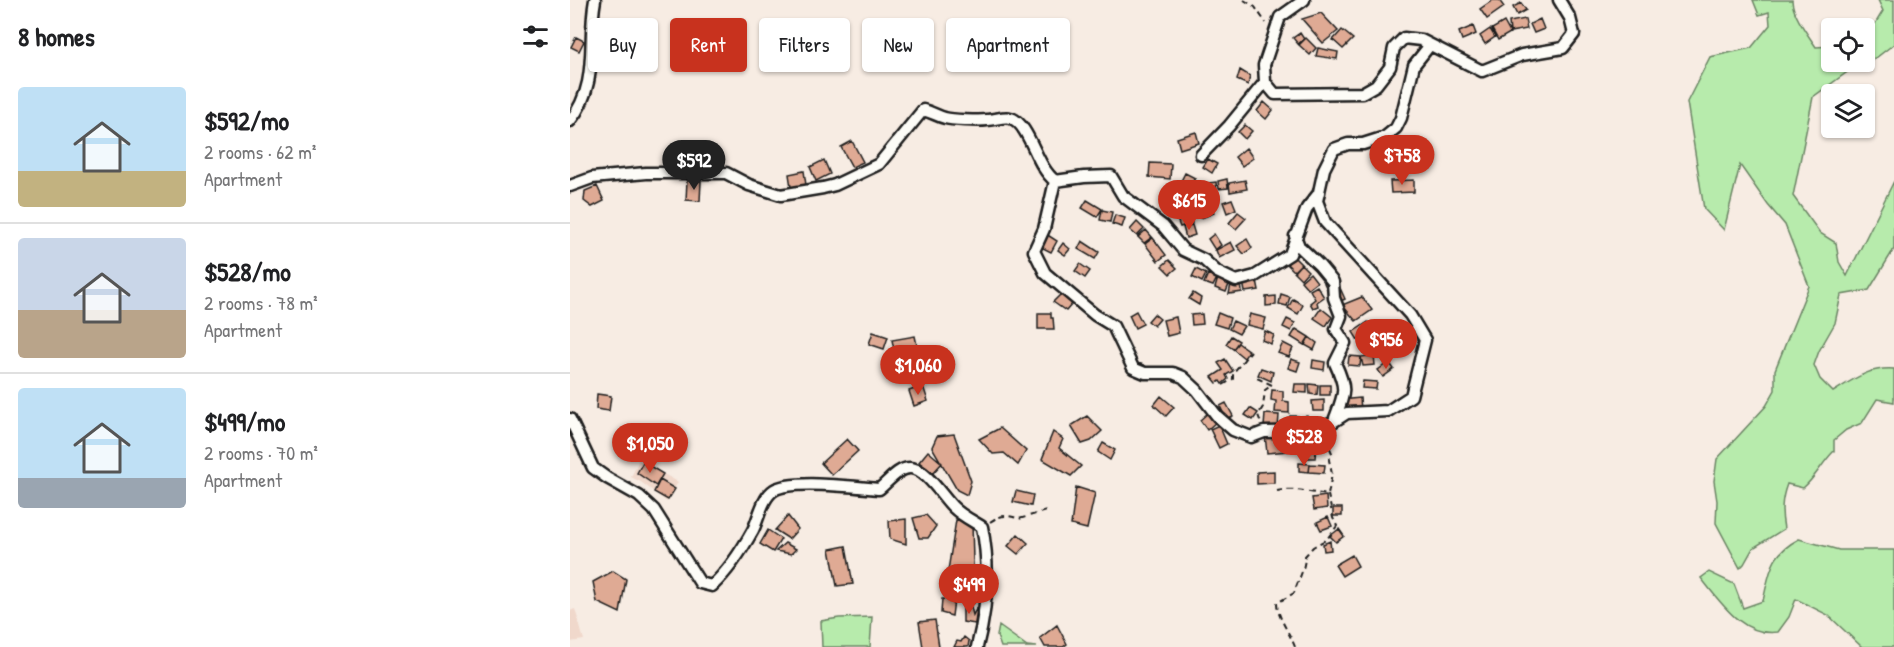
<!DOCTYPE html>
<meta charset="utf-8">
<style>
body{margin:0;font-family:"Patrick Hand",sans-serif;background:#f6f6f6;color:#202124;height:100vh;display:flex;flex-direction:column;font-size:22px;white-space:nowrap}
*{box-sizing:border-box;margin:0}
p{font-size:20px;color:#757577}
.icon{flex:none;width:33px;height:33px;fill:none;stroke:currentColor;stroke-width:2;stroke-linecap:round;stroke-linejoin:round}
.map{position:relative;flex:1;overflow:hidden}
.panel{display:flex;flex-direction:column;background:#fff;width:570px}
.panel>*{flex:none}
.guide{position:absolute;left:18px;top:18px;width:570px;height:54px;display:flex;gap:12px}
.buttons{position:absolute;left:1251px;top:18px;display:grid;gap:12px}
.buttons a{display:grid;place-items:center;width:54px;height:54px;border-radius:6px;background:#fff;box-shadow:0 2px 4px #0004;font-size:30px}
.price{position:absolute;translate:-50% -51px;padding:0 14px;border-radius:21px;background:#c8321e;color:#fff;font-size:20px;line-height:39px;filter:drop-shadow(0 2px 3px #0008)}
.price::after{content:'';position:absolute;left:50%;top:36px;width:18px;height:14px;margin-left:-9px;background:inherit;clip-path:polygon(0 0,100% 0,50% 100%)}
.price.active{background:#222;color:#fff}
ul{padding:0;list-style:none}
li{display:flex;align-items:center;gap:18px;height:150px;padding:0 18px}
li+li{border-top:2px solid #e0e0e0}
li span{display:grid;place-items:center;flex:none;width:168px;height:120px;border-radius:6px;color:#555}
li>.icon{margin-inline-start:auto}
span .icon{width:72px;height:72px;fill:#fffc;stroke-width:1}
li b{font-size:26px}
h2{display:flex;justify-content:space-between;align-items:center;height:72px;padding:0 18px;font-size:26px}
.pill{padding:0 21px;border-radius:6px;background:#fff;box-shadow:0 2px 4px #0004;font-size:21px;line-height:54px}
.pill.active{background:#c8321e;color:#fff}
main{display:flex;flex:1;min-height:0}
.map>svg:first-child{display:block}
.built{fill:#f0d8cb}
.green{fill:#b7ebac;stroke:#6a8464;stroke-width:1.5}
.building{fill:#dfaa94;stroke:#1c1c1c;stroke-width:1.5}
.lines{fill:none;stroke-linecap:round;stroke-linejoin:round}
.street-casing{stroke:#1c1c1c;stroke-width:15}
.path{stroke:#1c1c1c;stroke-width:2;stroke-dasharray:6 4.5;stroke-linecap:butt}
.street{stroke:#fdfcf7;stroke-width:10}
</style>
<main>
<section class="panel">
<h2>8 homes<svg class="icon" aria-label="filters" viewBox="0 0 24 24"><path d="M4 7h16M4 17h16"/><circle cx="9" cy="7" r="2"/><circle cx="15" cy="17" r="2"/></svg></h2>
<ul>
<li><span style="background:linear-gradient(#bfe0f5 70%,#c2b280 0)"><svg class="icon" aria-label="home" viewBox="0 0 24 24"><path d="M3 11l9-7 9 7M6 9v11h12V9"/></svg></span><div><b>$592/mo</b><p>2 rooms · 62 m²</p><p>Apartment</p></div></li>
<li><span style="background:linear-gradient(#c9d6e8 60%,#b9a48a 0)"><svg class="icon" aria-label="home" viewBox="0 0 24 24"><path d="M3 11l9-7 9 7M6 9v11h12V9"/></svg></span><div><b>$528/mo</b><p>2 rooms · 78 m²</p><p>Apartment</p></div></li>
<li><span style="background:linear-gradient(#bfe0f5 75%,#9aa5b1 0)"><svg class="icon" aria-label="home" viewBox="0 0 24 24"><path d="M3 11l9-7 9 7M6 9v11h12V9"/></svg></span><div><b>$499/mo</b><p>2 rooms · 70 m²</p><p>Apartment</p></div></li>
</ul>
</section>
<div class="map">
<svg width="1324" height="647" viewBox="0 0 1324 647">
<rect width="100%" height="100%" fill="#f7ece3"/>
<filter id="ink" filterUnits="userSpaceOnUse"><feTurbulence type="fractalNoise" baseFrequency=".0167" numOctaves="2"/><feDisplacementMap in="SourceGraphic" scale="12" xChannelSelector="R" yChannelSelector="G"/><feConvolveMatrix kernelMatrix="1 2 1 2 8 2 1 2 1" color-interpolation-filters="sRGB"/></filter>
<g filter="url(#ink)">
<path class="built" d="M69 460 108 482 97 502 71 482 61 477Z
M5 609 14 640 0 642V611Z"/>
<path class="green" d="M1183 0H1222C1222 14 1238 35 1246 47L1261 46 1262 62H1294L1295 33 1305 24 1313 11 1308 0H1324V44L1307 57 1283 68 1243 97 1223 196 1250 233 1266 243 1269 262 1277 276 1324 181V249L1299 290 1271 295 1265 323 1249 351 1244 365 1250 379 1263 392C1284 379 1299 367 1324 369V402L1307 399 1292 423 1276 430 1264 440V451C1252 463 1245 478 1233 488L1217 484C1211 500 1211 512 1214 529L1183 548 1174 564 1170 568 1146 523 1147 501 1144 481 1147 459 1196 406 1205 390V370L1239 286 1215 225 1198 205 1170 165 1154 230 1134 209 1117 102 1140 57 1181 48 1200 25 1199 12 1189 15Z
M1229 539 1269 550H1324V647H1292L1258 615 1226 599 1219 617 1208 632C1173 637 1151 603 1131 578L1139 572 1164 584 1173 608 1193 601C1200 572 1200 554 1229 539Z
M302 617 300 647H252L251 621 269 618Z
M429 626 457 646 467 647H431L427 636Z"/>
<path class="building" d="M923 0H929L934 7 917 19 910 9Z
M951 3 956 10 947 15 943 7Z
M751 13 768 31 753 43 732 19Z
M955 19 957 29 940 32 939 22Z
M970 19 974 29 964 33 960 24Z
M934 22 940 33 928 40 922 29Z
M903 26 906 34 892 40 889 32Z
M920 29 925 37 915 44 910 36Z
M772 30 783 39 773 49 763 40Z
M730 33 734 39 728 44 723 38Z
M6 37 14 41 9 51 1 47Z
M736 38 746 48 740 55 729 45Z
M748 48 768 52 767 59 746 56Z
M670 70 680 76 678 85 667 80Z
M694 102 703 110 696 119 687 111Z
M675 125 682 131 675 139 668 132Z
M626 132 629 143 610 149 607 138Z
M282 141 293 162 282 167 271 147Z
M676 148 683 158 672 166 665 157Z
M147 151 148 162 134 163 133 152Z
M638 159 647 164 642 173 633 167Z
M254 160 260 174 246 181 240 167Z
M580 163 601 164 600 179 579 177Z
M234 171 236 185 221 187 219 174Z
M615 173 625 178 619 188 610 183Z
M657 179 658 188 649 189 648 181Z
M675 180 677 189 660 192 659 183Z
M844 180V192L821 193 820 181Z
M117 181H131L130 201 116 200Z
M646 182 647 194H642V190H639V183Z
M27 186 34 201 22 207 14 201 15 191Z
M662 199 666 209 657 213 653 202Z
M517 200 532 209 527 217 512 208Z
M640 200 644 213 631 218 626 205Z
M614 202 622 223 610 227 602 207Z
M532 210 542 212 540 222 530 220Z
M668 212 676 218 666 229 659 223Z
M545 215 555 218 552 227 542 224Z
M567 222 574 229 567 236 560 230Z
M622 225 625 235 616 238 613 227Z
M576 230 582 237 574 243 568 237Z
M476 234 487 241 481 252 469 246Z
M644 234 651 245 645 250 638 239Z
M583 238 596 255 588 261 575 244Z
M677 239 682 248 674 254 667 246Z
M512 241 529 252 525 259 508 249Z
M661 242 665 250 649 258 646 250Z
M493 243 500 249 495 255 488 250Z
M724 257 731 264 724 271 717 264Z
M599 260 607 268 600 274 592 266Z
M510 264 520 271 515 278 505 271Z
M731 264 738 271 731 279 724 272Z
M626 269 636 274 632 282 622 277Z
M763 272 775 299 764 304 754 283 759 281 756 275Z
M740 273 747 282 738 289 731 281Z
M638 274 647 278 643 286 634 283Z
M648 278 660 282 656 292 645 288Z
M687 280 689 290 675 292 673 282Z
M671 283 672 292 659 294 661 284Z
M747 286 754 297 747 302 748 306 743 308 740 303 745 299 740 290Z
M623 293 631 298 629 305 619 299Z
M491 294 502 304 496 311 483 302Z
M711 294 720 297 717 306 709 304Z
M706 296V305L696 306V297Z
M792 297 802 310 786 321 772 305Z
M723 299 733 305 728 314 718 308Z
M751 308 762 317 756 326 744 318Z
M566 311 573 324 565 328 559 315Z
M468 313H481V318H483L484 329H468Z
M648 313 660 318 657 328 644 324Z
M584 314 590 319 584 326 578 321Z
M632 314 633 324 622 325 621 315Z
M680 314 696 318 693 329 677 325Z
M606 317 609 333 597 336 593 320Z
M717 319 725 323 721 331 713 327Z
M663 321 674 326 669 334 659 329Z
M798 322 803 331 788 340 783 332Z
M726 329 739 337 734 345 721 337Z
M695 331 704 335 701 344 692 340Z
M303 332 318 337 314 349 299 344Z
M345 336 348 350 325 354 322 340Z
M661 336 669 341 663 349 656 344Z
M739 337 747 343 744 350 735 345Z
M668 343 679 351 674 358 663 349Z
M713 343 723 348 719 357 708 353Z
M804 355 805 365 793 366 791 357Z
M779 356 791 357 790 366 778 365Z
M655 359 663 371 656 375 658 379 652 384 650 381 647 383 642 377 653 370 648 363Z
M721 359 730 362 727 371 718 368Z
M743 360 755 362 754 370 742 368Z
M819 362 824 369 813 377 808 370Z
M691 368 703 372 701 381 688 375Z
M793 381 807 382 806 389 792 388Z
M725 384H737V393L724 392Z
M739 384 748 385 747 395 740 394Z
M750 385H760V395H750Z
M353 386 358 401 344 406 339 391Z
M702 390 713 391V401L719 402V413L705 412 706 401 701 400Z
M27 394 41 396 39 411 26 409Z
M591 396 604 407 596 416 584 405Z
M790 398 791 410 772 412 770 400Z
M754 400V411H743L742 401Z
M656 403 663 416 656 419 650 406Z
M680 408 688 413 683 420 675 415Z
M638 413 646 422 637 430 630 420Z
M695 414 709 415 708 428 694 427Z
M517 416 532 431 521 441 512 444 501 426Z
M720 416H728V425H719Z
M737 416 738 423 730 425 729 417Z
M649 425 657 444 649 448 640 429Z
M430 428 456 451 448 465 434 453 423 454 409 439Z
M483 432 493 439 489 448 511 466 501 476 472 459Z
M384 434 401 481 397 495 387 490 362 447 367 436Z
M710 434 711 444H718V451L697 453 695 435Z
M277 439 288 451 262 475 251 463Z
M533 443 545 450 540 460 528 452Z
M733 446 746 447 745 458H733Z
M358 451 372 463 363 473 349 462Z
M73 462 93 474 86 486 67 473Z
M729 463 740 464 739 472 729 471Z
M740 464 755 465 754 473 739 472Z
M704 471V483L687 484V472Z
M90 480 105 489 98 500 84 492Z
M506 487 525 493 517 529 501 525Z
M446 491 463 495 461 506 443 502Z
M756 496 757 508 744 510 742 498Z
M763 508H772V516H763Z
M356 515 366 526 358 538H349L343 518Z
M218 516 228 529 219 539 205 530Z
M758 517 762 526 751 530 747 522Z
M336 519V544L320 539 319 521Z
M386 520 402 522 404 603 374 596Z
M769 529 774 536 766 542 760 536Z
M198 530 211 539 203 552 190 544Z
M448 534 458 543 448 554 438 546Z
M760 541 761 550 754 551 753 544Z
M215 543 226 549 221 554 206 551Z
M276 546 283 584 267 586 260 549Z
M782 555 788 566 772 576 765 565Z
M43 571 56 579 50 613 27 602 23 582Z
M372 599 384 600 382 616 371 613Z
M393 606 401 607 403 615 407 607 405 624 393 622Z
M365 620 369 647H353L349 622Z
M487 625 497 644 493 647H475L470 638Z
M394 637 399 641 398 647H384L387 641 391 642Z"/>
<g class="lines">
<g class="street-casing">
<path id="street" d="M734 0 710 17 694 65 695 82 705 94 792 93 806 85 820 67 824 48 834 38 851 40 912 71 952 55 993 48 1004 34 1000 18 989 0
M0 121C30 83 17 42 25 0
M631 155 659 126 695 82
M485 181 474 229 464 251 475 273 525 315 543 326 563 368 575 373H603L613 377 627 390 647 416 663 430 681 437 694 432 749 431 777 413 818 411 841 396 855 340 840 315 755 222 747 201 754 169 764 149 778 144H793L815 137 826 128 831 118 844 65 860 45
M0 186 22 178 76 173H156L179 185 211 195 253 188 265 185 309 164 353 110C362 112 367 116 375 118 381 120 410 121 417 120 433 119 442 111 454 130 465 147 470 169 485 181L514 177 541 176 553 196 593 226 613 250 634 260 647 272 666 281 685 276 720 254 737 208 749 193
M725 236 729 246 749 265 763 282 764 298 771 316 766 329 775 343 765 363C777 389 775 392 765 418
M0 419 23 468 37 478 69 496 84 510 130 583 142 586C158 571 172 550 183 530 189 518 192 498 204 490 221 479 287 487 309 489 318 482 328 468 340 468 356 468 373 498 384 508 392 516 403 521 412 527 420 566 417 608 407 647"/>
</g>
<path class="path" d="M674 0 685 7 696 23
M687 378 702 385 695 390 693 407 688 415 691 423
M653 385 663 379V373L681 351
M707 491C724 487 740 493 758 495L762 474 759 460 762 453 759 446V436
M420 522C430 515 437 514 449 519L476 511
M725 647C720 633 707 617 707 603L724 593C728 580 735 569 735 556L743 547 757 539 767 526 763 518 758 495"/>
<use href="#street" class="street"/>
</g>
</g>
</svg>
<div class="buttons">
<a><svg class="icon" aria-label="locate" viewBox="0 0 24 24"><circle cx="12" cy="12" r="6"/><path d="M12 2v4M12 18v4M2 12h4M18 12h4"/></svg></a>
<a><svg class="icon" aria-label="layers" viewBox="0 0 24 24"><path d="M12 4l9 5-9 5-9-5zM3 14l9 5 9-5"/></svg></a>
</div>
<b class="price" style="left:832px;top:186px">$758</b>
<b class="price active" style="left:124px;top:191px">$592</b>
<b class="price" style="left:619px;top:231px">$615</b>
<b class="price" style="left:816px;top:370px">$956</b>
<b class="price" style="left:348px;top:396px">$1,060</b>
<b class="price" style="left:734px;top:467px">$528</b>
<b class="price" style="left:80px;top:474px">$1,050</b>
<b class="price" style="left:399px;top:615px">$499</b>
<div class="guide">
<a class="pill">Buy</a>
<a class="pill active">Rent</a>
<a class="pill">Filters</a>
<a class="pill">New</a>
<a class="pill">Apartment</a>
</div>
</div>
</main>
